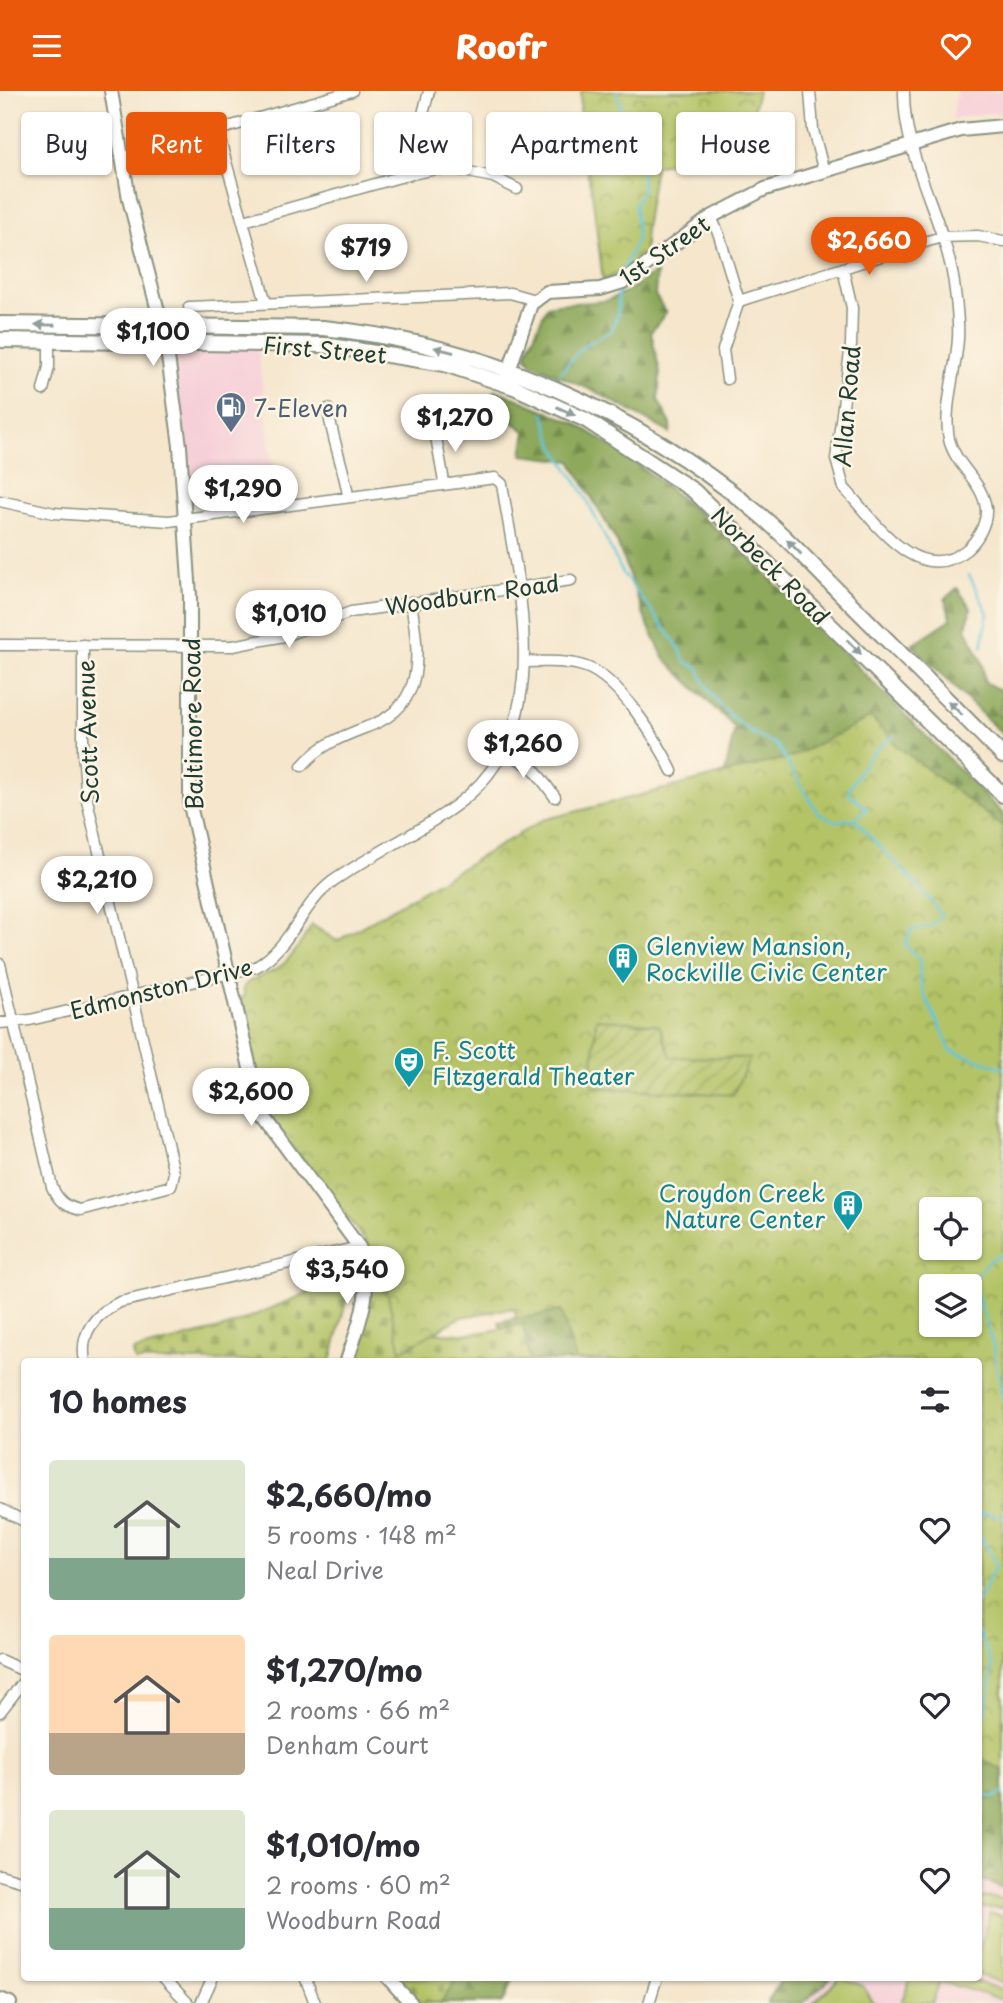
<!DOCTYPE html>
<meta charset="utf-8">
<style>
body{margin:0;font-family:"Playpen Sans",sans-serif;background:#f7f7f7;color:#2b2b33;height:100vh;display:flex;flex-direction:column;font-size:26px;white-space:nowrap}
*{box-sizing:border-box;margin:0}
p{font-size:23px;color:#7c7c81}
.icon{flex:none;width:38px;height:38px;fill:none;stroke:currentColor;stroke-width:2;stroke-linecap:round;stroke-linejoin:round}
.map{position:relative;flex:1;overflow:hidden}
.drawer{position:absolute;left:21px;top:1267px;width:961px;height:623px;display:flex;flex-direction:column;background:#fff;border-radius:7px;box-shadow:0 2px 5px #0004}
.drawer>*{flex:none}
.hud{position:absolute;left:21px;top:21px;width:962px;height:63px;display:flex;gap:14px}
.controls{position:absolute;left:919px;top:1106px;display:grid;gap:14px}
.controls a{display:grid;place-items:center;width:63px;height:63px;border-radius:7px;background:#fff;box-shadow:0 2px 5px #0004;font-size:35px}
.price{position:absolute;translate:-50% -60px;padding:0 16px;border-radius:24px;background:#fff;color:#222;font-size:23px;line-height:46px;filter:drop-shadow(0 2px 4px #0008)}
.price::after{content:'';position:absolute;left:50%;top:42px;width:21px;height:16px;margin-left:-10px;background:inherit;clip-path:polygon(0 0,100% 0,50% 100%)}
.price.on{background:#ea580c;color:#fff}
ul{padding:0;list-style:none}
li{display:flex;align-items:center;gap:21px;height:175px;padding:0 28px}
li span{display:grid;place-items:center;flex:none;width:196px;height:140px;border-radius:7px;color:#555}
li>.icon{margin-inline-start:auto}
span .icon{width:84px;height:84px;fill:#fffc;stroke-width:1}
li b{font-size:30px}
h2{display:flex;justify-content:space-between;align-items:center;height:84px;padding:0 28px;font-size:30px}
.pill{padding:0 24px;border-radius:7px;background:#fff;box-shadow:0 2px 5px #0004;font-size:24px;line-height:63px}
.pill.on{background:#ea580c;color:#fff}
header{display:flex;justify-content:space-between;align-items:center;height:91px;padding:0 28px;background:#ea580c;color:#fff;font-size:32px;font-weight:800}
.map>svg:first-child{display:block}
.built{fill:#f6cfd8}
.grass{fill:#b3c366;stroke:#69804d;stroke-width:2}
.forest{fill:url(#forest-firs);stroke:#567348;stroke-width:2;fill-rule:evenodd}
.cemetery{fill:url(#cemetery-stones);stroke:#69804d;stroke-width:2}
.park{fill:url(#park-crowns);stroke:#69804d;stroke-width:2;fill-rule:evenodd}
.garden{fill:url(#garden-furrows);stroke:#69804d;stroke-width:2}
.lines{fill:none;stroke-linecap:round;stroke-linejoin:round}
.stream{stroke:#5ec6db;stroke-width:2.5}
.minor-casing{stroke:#8a9280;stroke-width:13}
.tertiary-casing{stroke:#8a9280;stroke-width:16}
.primary-casing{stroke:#8a9280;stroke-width:18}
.minor{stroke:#fff;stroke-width:10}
.tertiary{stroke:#fff;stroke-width:12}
.primary{stroke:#fff;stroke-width:14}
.oneway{fill:#8f9e9a}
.labels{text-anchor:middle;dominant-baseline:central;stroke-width:5;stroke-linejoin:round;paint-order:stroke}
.street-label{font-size:23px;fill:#1f3d34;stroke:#fcf5e5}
.service-label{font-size:23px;fill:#4e5e75;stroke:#fcf5e5;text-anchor:start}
.culture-label{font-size:23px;fill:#0d838f;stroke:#fcf5e5;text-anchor:start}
</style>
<header><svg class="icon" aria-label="menu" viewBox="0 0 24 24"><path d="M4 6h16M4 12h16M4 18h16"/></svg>Roofr<svg class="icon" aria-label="heart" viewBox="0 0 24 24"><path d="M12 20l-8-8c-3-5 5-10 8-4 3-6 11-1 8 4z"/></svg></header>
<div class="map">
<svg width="1003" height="1912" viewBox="0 0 1003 1912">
<defs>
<pattern id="forest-firs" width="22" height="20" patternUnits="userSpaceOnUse" patternTransform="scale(1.75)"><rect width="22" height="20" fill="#8ea95b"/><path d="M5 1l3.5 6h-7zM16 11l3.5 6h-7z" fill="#738b4c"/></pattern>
<pattern id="cemetery-stones" width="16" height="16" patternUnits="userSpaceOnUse" patternTransform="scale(1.75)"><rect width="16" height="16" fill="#b3c366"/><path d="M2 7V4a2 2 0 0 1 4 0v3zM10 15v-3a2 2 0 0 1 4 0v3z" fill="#91a055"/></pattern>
<pattern id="park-crowns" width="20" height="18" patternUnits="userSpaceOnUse" patternTransform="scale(1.75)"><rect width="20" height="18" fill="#b3c366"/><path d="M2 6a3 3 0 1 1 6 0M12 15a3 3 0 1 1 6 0" fill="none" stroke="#91a055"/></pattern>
<pattern id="garden-furrows" width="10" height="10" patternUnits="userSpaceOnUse" patternTransform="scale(1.75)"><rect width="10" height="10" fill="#b3c366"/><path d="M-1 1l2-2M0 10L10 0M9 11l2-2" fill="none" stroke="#91a055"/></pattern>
</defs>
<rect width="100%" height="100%" fill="#fcf5e5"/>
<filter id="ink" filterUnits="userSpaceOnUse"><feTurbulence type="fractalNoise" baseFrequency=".0143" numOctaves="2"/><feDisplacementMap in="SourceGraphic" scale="14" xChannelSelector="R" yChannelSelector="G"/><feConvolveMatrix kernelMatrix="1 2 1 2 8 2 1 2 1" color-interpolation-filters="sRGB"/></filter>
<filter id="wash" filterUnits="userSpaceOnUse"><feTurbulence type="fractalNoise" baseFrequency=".00686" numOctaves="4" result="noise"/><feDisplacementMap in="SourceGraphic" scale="28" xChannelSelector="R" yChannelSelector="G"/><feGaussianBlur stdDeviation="1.57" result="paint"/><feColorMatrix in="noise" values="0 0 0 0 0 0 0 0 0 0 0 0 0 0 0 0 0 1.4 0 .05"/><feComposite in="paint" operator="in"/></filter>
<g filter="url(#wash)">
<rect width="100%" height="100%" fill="#f5e6cc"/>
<path class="built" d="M957 0H1003V23L987 22 952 28Z
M166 251H257L274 388 184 395Z
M978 1778 1003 1791V1912H792L823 1887 978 1886Z"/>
<path class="grass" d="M979 1806 1003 1808V1817L978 1816Z
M990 1821 1003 1825V1892L978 1884V1863Z
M841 1886 863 1895 874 1912H813Z
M911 1886 939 1893 932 1912H901Z
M939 1886 964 1887 1003 1899V1909L938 1890Z"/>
<path class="forest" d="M657 180 655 204 666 222 651 241 660 282 658 309 671 333 670 342 596 301 531 272 526 263 547 215C566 210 584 213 603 210 622 206 641 191 657 180Z
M496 299 575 332 618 359 665 394 746 463 1003 723V1797L978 1788V1270H510L499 1231 582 1211 682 696 725 682 735 637 664 567 646 530 617 451 571 370 522 364 526 341 485 310ZM931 1118H970V1157H931ZM931 1195H970V1234H931Z
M957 497 971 517 966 537 982 571 985 591 1003 601 1000 625 1003 626V644L912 554 951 528 945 508Z
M453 1887H514L502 1912H440L452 1896Z
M782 1887V1886L831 1887 803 1912H767Z"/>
<path class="cemetery" d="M363 1166 385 1176 422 1238C459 1248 487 1241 523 1233L530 1270H347L363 1222Z
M345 1186 348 1202 331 1270H135L133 1260 227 1236Z
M395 1887H453L452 1895 440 1912H420Z"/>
<path class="park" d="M581 0H758L745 50 714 61 655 75 645 138V169L603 190 592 101 579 46Z
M871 626 897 655 1003 736V1680L978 1665V1270H576L561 1220 517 1228 514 1217 461 1226 401 1260 379 1168 265 1020 241 907 245 905 243 897C250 886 266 885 277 878 293 867 302 850 312 834L337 850 543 729 794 665ZM931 1118H970V1157H931ZM931 1195H970V1234H931Z"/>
<path class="garden" d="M596 928 659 934 671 966 750 967 733 1004 592 996Z"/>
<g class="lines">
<path class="stream" d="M617 0 628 48 638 59 643 98 635 113 637 148 619 188
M560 282 584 254 611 240 618 223V198
M544 323 554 355 584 403 623 483 679 556 685 571 699 577C708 609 744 643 776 653L818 722 834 730 855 728C882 762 916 788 941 824L932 835 911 839 905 854 920 869C916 906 940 927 950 959L1003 977
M969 484 988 522 982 556
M855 728 867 718 848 702C857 680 872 659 893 646
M1003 1164 989 1169 973 1189 993 1254 1003 1309
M978 1510 996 1473 979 1442V1427L985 1421 1003 1427
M978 1541 992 1574 990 1602 978 1646
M978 1653 983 1703 994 1707 1003 1702"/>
</g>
</g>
<g filter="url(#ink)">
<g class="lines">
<g class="minor-casing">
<path id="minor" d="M810 0 813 39 824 81
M217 39 266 212
M122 67 352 0
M407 84 429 0
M711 126 719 144 739 210 723 259 727 288
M244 130 407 84 436 78 459 79 493 86 517 98
M843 178 852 217 851 254 836 368 844 397C873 428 917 498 966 459 977 450 987 433 986 418 983 390 955 375 949 348 943 317 956 280 958 248 959 233 957 216 955 200 948 132 903 70 904 0
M739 210 941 146 978 145 1003 150
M189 216 510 202 535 209
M43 299 49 276V249
M328 318C332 347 343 374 348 404
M435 340 444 391
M0 410 54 422 169 430 495 387 502 393C518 499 560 640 455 715 417 743 372 763 333 790 301 814 292 855 256 876L30 929 0 932
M0 554 233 555 284 545 351 521 571 489
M526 571C545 571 567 569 586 576 619 588 657 648 672 680
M503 658 534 678 555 706
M302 675C322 652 344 645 372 634 428 612 418 558 411 511
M0 873 52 1096C59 1111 65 1115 80 1119L171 1095 174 1082 87 709 83 660V554
M85 1270C79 1242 96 1222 120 1211L359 1156
M0 1418 24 1430
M0 1569 24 1580
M0 1621 24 1590
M0 1784 24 1791
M163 1886 188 1912
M305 1886 315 1912
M201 1912 213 1886
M649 1912 657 1886"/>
</g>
<g class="tertiary-casing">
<path id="tertiary" d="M111 0 129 108 166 251 180 355 190 505V714L260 1021 359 1156C376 1195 359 1232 347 1270
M507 286 531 213 547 201 600 198 623 191 711 126 765 98 961 39 1003 35
M387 1886 411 1912
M0 1908 10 1912"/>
</g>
<g class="primary-casing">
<path id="primary" d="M0 233 323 237C484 253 634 320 759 423 790 449 817 480 846 508 898 560 951 612 1003 665
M0 249 324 254 445 273 514 296 586 329 694 400 1003 704"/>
</g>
<use href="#minor" class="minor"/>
<use href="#tertiary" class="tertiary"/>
<use href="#primary" class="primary"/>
</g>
<defs><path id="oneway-solid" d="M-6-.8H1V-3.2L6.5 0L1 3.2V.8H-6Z" transform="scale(1.75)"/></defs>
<g class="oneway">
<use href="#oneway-solid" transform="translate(45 234) rotate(-179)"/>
<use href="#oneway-solid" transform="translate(444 259) rotate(-165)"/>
<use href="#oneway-solid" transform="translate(566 320) rotate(24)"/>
<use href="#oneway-solid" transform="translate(794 456) rotate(-135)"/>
<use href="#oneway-solid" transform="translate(854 556) rotate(45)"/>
<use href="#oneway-solid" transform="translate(955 617) rotate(-135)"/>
</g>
</g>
<defs>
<g id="fuel-pin" transform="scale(1.575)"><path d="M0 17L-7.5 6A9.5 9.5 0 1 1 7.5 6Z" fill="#5c6f8a" stroke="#fcf5e5"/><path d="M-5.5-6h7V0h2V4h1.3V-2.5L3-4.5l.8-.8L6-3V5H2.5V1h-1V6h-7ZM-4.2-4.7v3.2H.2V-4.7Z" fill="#fff"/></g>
<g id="building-pin" transform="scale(1.575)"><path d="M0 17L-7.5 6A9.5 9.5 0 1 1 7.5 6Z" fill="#0f9aa8" stroke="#fcf5e5"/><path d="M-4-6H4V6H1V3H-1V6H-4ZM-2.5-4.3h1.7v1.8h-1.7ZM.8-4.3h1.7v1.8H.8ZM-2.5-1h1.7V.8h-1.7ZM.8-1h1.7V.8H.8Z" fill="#fff"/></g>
<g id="theatre-pin" transform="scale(1.575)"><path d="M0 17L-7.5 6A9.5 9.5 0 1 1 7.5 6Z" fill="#0f9aa8" stroke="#fcf5e5"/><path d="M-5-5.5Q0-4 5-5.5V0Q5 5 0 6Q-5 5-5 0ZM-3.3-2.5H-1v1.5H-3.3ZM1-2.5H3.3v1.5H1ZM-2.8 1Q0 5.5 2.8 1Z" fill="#fff"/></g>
</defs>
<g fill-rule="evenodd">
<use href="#fuel-pin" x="231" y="316"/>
<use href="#building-pin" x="623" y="867"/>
<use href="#theatre-pin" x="409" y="971"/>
<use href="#building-pin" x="848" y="1114"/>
</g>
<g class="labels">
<g class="street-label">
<text transform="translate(664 159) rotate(-35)">1st Street</text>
<text transform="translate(325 258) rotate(5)">First Street</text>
<text transform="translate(846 315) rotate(-85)">Allan Road</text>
<text transform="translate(771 474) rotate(45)">Norbeck Road</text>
<text transform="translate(472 503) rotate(-8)">Woodburn Road</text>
<text transform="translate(192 633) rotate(-91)">Baltimore Road</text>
<text transform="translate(87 641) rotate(-92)">Scott Avenue</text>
<text transform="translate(161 897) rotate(-14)">Edmonston Drive</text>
</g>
<g class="service-label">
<text x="254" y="316">7-Eleven</text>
</g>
<g class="culture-label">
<text x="646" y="854">Glenview Mansion,<tspan x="646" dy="26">Rockville Civic Center</tspan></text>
<text x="432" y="958">F. Scott<tspan x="432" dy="26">FItzgerald Theater</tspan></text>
<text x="825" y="1101" text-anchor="end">Croydon Creek<tspan x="825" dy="26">Nature Center</tspan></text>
</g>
</g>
</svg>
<div class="controls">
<a><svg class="icon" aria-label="locate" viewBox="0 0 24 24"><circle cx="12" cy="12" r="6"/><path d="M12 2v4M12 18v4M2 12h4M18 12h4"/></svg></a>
<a><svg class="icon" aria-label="layers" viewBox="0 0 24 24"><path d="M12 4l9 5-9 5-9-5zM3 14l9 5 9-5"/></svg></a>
</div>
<b class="price on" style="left:869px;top:186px">$2,660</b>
<b class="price" style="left:366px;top:193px">$719</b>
<b class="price" style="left:153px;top:277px">$1,100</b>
<b class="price" style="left:455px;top:363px">$1,270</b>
<b class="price" style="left:243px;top:434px">$1,290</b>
<b class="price" style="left:289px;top:559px">$1,010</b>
<b class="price" style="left:523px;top:689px">$1,260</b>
<b class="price" style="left:97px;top:825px">$2,210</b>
<b class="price" style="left:251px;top:1037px">$2,600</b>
<b class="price" style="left:347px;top:1215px">$3,540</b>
<div class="hud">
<a class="pill">Buy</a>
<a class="pill on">Rent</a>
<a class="pill">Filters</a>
<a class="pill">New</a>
<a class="pill">Apartment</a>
<a class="pill">House</a>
</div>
<section class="drawer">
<h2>10 homes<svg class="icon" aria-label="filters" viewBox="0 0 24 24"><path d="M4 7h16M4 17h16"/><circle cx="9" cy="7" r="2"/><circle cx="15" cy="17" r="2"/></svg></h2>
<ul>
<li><span style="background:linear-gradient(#dfe7d0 70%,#7fa58c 0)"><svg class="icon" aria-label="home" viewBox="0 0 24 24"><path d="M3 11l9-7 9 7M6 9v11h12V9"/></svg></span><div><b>$2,660/mo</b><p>5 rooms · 148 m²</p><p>Neal Drive</p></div><svg class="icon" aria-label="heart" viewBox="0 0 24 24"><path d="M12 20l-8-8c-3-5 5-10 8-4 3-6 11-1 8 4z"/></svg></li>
<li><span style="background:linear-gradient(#ffd9b3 70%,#b9a48a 0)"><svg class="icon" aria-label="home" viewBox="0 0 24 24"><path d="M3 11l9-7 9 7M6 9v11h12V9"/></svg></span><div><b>$1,270/mo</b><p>2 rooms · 66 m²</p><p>Denham Court</p></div><svg class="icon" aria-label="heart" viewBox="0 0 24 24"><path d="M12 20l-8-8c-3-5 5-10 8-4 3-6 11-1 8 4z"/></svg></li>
<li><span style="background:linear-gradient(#dfe7d0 70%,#7fa58c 0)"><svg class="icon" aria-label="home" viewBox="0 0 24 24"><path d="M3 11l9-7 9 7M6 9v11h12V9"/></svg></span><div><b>$1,010/mo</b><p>2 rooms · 60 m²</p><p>Woodburn Road</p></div><svg class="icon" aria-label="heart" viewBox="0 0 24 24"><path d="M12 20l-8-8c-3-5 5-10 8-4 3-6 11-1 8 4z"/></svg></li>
</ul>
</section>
</div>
